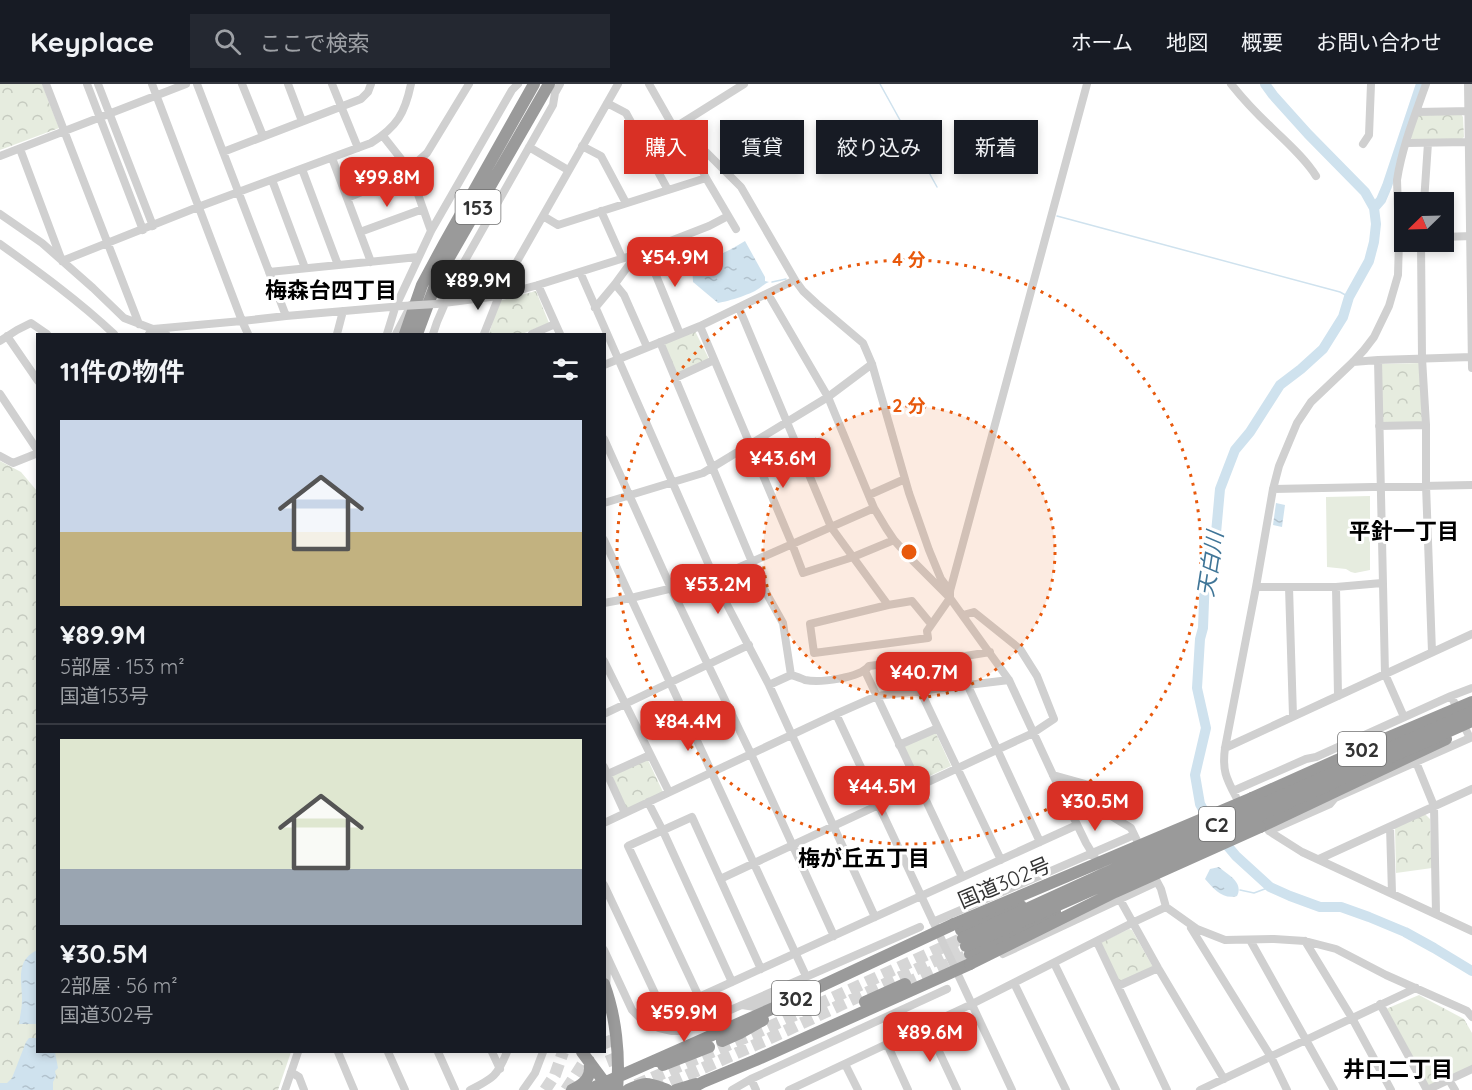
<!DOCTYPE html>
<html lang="ja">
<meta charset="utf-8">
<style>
body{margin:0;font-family:Quicksand,"Noto Sans JP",sans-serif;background:#242831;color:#f1f3f6;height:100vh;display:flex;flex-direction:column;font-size:22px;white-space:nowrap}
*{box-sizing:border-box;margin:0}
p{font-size:20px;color:#9ea1a6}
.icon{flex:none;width:33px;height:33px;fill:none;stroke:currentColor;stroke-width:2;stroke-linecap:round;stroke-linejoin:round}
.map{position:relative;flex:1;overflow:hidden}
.side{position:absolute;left:36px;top:249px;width:570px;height:720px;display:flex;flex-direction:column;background:#171b24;border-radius:0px;box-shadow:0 3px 9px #0003}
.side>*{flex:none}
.hud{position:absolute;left:624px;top:36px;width:570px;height:54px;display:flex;gap:12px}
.needle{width:39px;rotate:247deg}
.controls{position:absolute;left:1394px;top:108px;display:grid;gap:12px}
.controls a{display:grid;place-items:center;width:60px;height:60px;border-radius:0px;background:#171b24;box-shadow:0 3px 9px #0003;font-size:30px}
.price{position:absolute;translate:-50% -51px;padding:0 14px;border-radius:12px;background:#d93025;color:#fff;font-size:20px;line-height:39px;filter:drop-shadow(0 2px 3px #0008)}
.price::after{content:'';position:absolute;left:50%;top:36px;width:18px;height:14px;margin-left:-9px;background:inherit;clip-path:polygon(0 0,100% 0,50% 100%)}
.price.current{background:#222;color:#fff}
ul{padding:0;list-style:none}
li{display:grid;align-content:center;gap:12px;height:318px;padding:0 24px}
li+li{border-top:2px solid #363941}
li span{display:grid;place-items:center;height:186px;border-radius:0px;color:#555}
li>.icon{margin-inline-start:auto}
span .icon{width:108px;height:108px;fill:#fffc;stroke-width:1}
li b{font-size:26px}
h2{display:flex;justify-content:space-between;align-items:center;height:72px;padding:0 24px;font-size:26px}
.pill{padding:0 21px;border-radius:0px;background:#171b24;box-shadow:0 3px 9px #0003;font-size:21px;line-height:54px}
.pill.current{background:#d93025;color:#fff}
header{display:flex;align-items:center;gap:36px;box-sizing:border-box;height:84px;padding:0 30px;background:#171b24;border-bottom:2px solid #363941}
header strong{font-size:28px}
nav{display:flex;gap:33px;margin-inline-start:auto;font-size:21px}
.search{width:420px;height:54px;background:#242831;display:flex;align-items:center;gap:15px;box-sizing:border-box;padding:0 21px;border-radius:0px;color:#9ea1a6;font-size:22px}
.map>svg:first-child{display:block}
.park{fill:url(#park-crowns)}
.pitch{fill:#e6ecdf}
.water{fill:url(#water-ripples)}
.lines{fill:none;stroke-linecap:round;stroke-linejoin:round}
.stream{stroke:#cfe2ee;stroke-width:1.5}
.river{stroke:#cfe2ee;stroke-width:10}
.highway-tunnel{stroke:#d6d6d6;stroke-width:12;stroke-dasharray:12 6;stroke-linecap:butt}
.minor{stroke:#d0d0d0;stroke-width:8}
.highway{stroke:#9a9a9a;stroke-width:12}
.minor-bridge{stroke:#d0d0d0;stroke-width:8}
.highway-bridge{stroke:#9a9a9a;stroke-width:12}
.ring{fill:none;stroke:#e8590c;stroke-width:3;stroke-dasharray:3 6}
.labels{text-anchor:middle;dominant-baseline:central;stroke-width:6;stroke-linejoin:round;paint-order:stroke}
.shield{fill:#fff;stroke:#707070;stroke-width:1.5}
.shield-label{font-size:20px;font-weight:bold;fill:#333}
.street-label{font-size:21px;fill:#333;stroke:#fff}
.neighbourhood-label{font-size:22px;font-weight:bold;fill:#000;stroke:#fff}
.water-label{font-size:22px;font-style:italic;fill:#3f7597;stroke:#fff}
.centre{fill:#e8590c;stroke:#fff;stroke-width:3}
.ring-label{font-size:18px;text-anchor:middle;font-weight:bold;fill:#e8590c;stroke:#fff;stroke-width:6;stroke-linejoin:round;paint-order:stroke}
</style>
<header>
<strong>Keyplace</strong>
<div class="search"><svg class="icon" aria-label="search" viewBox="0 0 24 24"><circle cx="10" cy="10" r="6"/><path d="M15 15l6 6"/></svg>ここで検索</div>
<nav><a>ホーム</a><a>地図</a><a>概要</a><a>お問い合わせ</a></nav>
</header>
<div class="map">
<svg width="1472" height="1006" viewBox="0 0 1472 1006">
<defs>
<pattern id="park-crowns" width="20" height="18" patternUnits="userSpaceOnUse" patternTransform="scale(1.5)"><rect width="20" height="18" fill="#e6ecdf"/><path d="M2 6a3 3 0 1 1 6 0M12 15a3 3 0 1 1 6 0" fill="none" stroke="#c6cbc0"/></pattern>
<pattern id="water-ripples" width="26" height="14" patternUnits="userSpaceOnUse" patternTransform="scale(1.5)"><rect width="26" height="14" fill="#cfe2ee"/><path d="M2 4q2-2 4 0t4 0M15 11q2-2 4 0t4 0" fill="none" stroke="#b2c2cd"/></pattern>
</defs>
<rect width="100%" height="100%" fill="#fff"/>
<path class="park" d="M0 0H42L59 44 0 66Z
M1461 30 1463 33 1464 53 1462 55 1412 56 1410 52 1418 31Z
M536 207 549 239 522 250H489L499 217Z
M695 247 710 277 679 290 675 288 664 261 666 258Z
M1420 279 1422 338 1382 339V280Z
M0 377 21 388 37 407 38 968H291L278 1006H0Z
M935 647 951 682 919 697 902 662Z
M647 674 663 708 625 726 609 691Z
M1425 730 1430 735 1432 784 1396 789 1395 743Z
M1129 845 1132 846 1153 883 1119 899 1100 859Z
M1419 911 1464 935 1472 949V982L1428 1002 1386 925Z"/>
<path class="pitch" d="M1370 412V486L1355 489 1351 488 1346 485 1327 483 1326 413Z"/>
<path class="water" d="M745 157 765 193V197L769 198C766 199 764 201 761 203 753 210 729 217 718 219L693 198 692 181C710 176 729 167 745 157Z
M1276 419 1285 421 1282 443 1273 441Z
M1219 783C1228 791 1244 798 1237 812 1223 816 1214 805 1205 795L1210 785Z
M37 866V940H19C20 932 22 924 22 916 22 896 15 877 37 866Z
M29 954H37L38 968H55L58 984 55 987 56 992 53 998V1006H0V999H7L12 994 26 958Z"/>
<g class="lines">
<path class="stream" d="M880 0 937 103
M1057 132 1340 208 1349 213
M772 198 786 195
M1240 806 1254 809 1270 803"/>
<path class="river" d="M1374 124 1381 116 1387 102 1421 0
M1210 738 1200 720 1195 691 1206 644 1197 604 1200 555 1203 544 1205 491 1210 467 1216 449 1220 405 1235 366 1250 348 1280 301 1301 285 1323 265 1343 233 1349 213 1369 177 1374 158 1376 140 1374 124 1365 108 1308 50 1273 11 1265 0
M1221 754 1236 772 1270 803 1290 812 1320 823H1341L1369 833 1405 848 1434 864 1472 887"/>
<path class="highway-tunnel" d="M905 900 970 870
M604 953 618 989
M636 1001 758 948 963 854
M545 1006 555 991 563 968
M566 1006 588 972
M654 1006 764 957 966 862"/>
<path class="minor" d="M46 0 139 240
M87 0 143 146
M98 0 153 142
M152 0 242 237 286 232 402 222
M197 0 286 232
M242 0 263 52
M288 0 302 37
M332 0 358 64
M649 0 674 44 686 55 706 94 736 145
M1231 0C1243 15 1256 29 1270 42 1286 58 1304 73 1316 92
M1468 0 1472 284
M607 19 626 29 668 106
M1416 28 1472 27
M674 44 744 0
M383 52 409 85 431 147
M686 55 706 68 741 103 795 196 803 207 817 220 863 259 872 280 909 409 929 466 941 495 950 507
M1406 59 1469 58
M1363 60 1369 51 1371 0
M582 62 601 72 626 119
M529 63 568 86
M20 65 62 177
M223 68 361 15 368 8 371 0
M0 72 186 0
M332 74 371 178
M302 85 338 181
M272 96 305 184
M347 114 393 95 409 85 427 69 469 0
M1424 118 1428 59
M601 127 622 174
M0 130 42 159 93 204 124 234 166 250
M543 132 558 141 706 94
M360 148 423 125
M1443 153 1472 152
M1421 158 1422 274 1426 341V401L1432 568
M0 160C39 188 79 217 114 250
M646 167 680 250
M62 177 198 123 371 59C397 43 405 29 411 0
M269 188 418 173
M580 188 722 511 769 601 875 833
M615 200 624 211 647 263
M538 201 560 250
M768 210 828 313 874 424 886 444 894 456 912 476 950 514 1009 596 1053 691 1086 759 1100 782
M436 220 498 212 538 201 637 170 709 142 728 132
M595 224 615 200 637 170
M739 224 831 443 888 521
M700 242 792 460 803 489 853 473 894 456
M149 250 153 245 242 237 248 250
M337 250 343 227
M387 250 395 224 431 147 512 6 518 0
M396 250 411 221
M433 250 437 238 459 187 553 21 555 9 560 0
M484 250 503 202 618 0
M532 250 555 240
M7 252 38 297
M0 257 17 246 31 239 47 250
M660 258 752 478 764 505 783 539 791 591
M1378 276 1385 590 1404 633
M1353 278 1378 276 1472 273
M604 281 700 242 795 196
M675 294 714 276
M0 310 38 367
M1379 342 1426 341
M604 355 671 504 751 670 834 852
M0 372 13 379 38 369
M1273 405 1472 401
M869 411 905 395
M604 419 703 389 828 313 872 280
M604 456 806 892
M1256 503H1336L1382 499
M1289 503 1293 632
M1336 503 1338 612
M604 519 631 514 715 494 874 424
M931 540 912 517 888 521 810 540 814 569 928 554 927 547 950 514V507L1087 0
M604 577 669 708
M865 587 962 793
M967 600 1040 758
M769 601 791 591C796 592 800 594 805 596 820 599 860 594 869 582L892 579H903L933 576H941L990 568
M920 606 1001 776
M1451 612 1472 604
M604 630 749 561
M836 630 1012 1006
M899 661 938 644
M1225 664 1472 550
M1416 678 1434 722 1436 830
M604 683 625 729
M608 690 650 671
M1053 691 1089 701 1100 725 1131 744 1141 765
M1233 707 1306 675 1316 673 1451 612 1457 624
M1236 713C1226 694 1222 686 1225 664L1256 503 1273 405 1279 382 1297 339 1311 318 1353 278 1364 266 1374 253 1389 222 1398 191 1399 155 1397 96C1402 63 1415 31 1426 0
M648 718 663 747 732 898
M604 739 836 630 877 612 1009 596
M1390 743 1392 809
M1269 747 1330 720 1335 714 1470 654 1466 646
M1269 747 1302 768 1472 847
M1319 775 1472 705
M1152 788 1161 805 1166 823 1197 845 1225 856 1274 855 1305 857 1336 865 1386 891 1467 927 1472 933
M720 795 1033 649 1054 635 1037 592 1020 565 974 528 963 531
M604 801 659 918 674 923 699 913 1077 741
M1113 803 1158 884 1224 995
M933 838 1134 751
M1191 844 1271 973 1287 1006
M1250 856 1334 1006
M1305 857 1352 934 1391 1006
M1097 858 1167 1006
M604 866 632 926 644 938 659 944 672 947H680L696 941 920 843
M1003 870 1157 798
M1054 879 1116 1006
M604 880 607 886 606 904
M1014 899 1066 1006
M1118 902 1158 884
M699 913 628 762 692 733 761 885
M1380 920 1427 1006
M742 921 755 923 774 915 787 917
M927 942 957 1006
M887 960 908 1006
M338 968 354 1006
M388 968 405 1006
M438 968 455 1006
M492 968 500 985
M845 980 858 1006
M291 988 299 993 304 1006
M751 995 756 1006
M1449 996 1455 1006
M285 1006 298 968
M470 1006C494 994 497 992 507 968
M523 1006 535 989 543 968
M732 1006 751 995 947 905
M789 1006 972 920 1134 838 1166 823
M1200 1006 1416 904
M1427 1006 1472 985"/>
<path class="highway" d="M405 250 422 201 444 160 534 0
M417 250 439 191 549 0
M1252 714 1380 657 1472 618
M1260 743 1446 655
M961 846 1021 822
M970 870 1055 828
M604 900C616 932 620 972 617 1006
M865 918 905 900
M722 957 740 949 763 936
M582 968 605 999 608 1005
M663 981 709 963
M572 1006C585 1000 593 992 589 977
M588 1006 776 923 954 840
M628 1006C647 997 648 999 667 1006
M676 1006 696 1000
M688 1006 703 998 756 976 970 880"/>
<path class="minor-bridge" d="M402 222 436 220"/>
<path class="highway-bridge" d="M954 840 1252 714
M963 854 1099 792 1472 628
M966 862 1472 637
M970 880 1115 808 1260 743"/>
</g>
<circle cx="909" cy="468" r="146" fill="#e8590c" fill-opacity=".12"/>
<g class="ring">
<circle cx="909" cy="468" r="146"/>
<circle cx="909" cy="468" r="292"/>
</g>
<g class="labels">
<g class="shield">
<rect x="455.5" y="106" width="45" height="34" rx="4.5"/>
<rect x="1338" y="648" width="48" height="34" rx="4.5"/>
<rect x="1199" y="723" width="36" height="34" rx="4.5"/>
<rect x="772" y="897" width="48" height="34" rx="4.5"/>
</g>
<g class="shield-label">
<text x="478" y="123">153</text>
<text x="1362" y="665">302</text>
<text x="1217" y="740">C2</text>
<text x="796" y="914">302</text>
</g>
<g class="street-label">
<text transform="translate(1004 798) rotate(-23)">国道302号</text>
</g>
<g class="neighbourhood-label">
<text x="331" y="206">梅森台四丁目</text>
<text x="1404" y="447">平針一丁目</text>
<text x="864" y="774">梅が丘五丁目</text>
<text x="1398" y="985">井口二丁目</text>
</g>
<g class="water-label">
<text transform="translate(1210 480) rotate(-81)">天白川</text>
</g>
</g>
<circle cx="909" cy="468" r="9" class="centre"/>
<g class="ring-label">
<text x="909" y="182">4 分</text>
<text x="909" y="328">2 分</text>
</g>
</svg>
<div class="controls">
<a><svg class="needle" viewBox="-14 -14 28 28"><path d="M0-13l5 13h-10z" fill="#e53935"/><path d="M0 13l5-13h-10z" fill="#9ea1a6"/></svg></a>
</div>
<b class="price" style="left:387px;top:124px">¥99.8M</b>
<b class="price" style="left:675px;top:204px">¥54.9M</b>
<b class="price current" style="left:478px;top:227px">¥89.9M</b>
<b class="price" style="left:783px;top:405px">¥43.6M</b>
<b class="price" style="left:718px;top:531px">¥53.2M</b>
<b class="price" style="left:924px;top:619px">¥40.7M</b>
<b class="price" style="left:688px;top:668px">¥84.4M</b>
<b class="price" style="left:882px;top:733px">¥44.5M</b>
<b class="price" style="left:1095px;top:748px">¥30.5M</b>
<b class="price" style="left:684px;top:959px">¥59.9M</b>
<b class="price" style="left:930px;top:979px">¥89.6M</b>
<div class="hud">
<a class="pill current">購入</a>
<a class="pill">賃貸</a>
<a class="pill">絞り込み</a>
<a class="pill">新着</a>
</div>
<section class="side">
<h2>11件の物件<svg class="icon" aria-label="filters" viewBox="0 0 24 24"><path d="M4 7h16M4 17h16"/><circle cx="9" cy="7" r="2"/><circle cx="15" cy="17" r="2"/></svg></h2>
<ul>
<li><span style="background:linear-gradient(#c9d6e8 60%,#c2b280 0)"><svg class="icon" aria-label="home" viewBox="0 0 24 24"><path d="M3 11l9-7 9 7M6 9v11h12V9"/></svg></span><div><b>¥89.9M</b><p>5部屋 · 153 m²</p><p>国道153号</p></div></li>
<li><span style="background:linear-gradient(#dfe7d0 70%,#9aa5b1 0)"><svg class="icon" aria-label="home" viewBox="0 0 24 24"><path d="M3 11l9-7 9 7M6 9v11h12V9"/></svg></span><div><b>¥30.5M</b><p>2部屋 · 56 m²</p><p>国道302号</p></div></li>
</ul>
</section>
</div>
